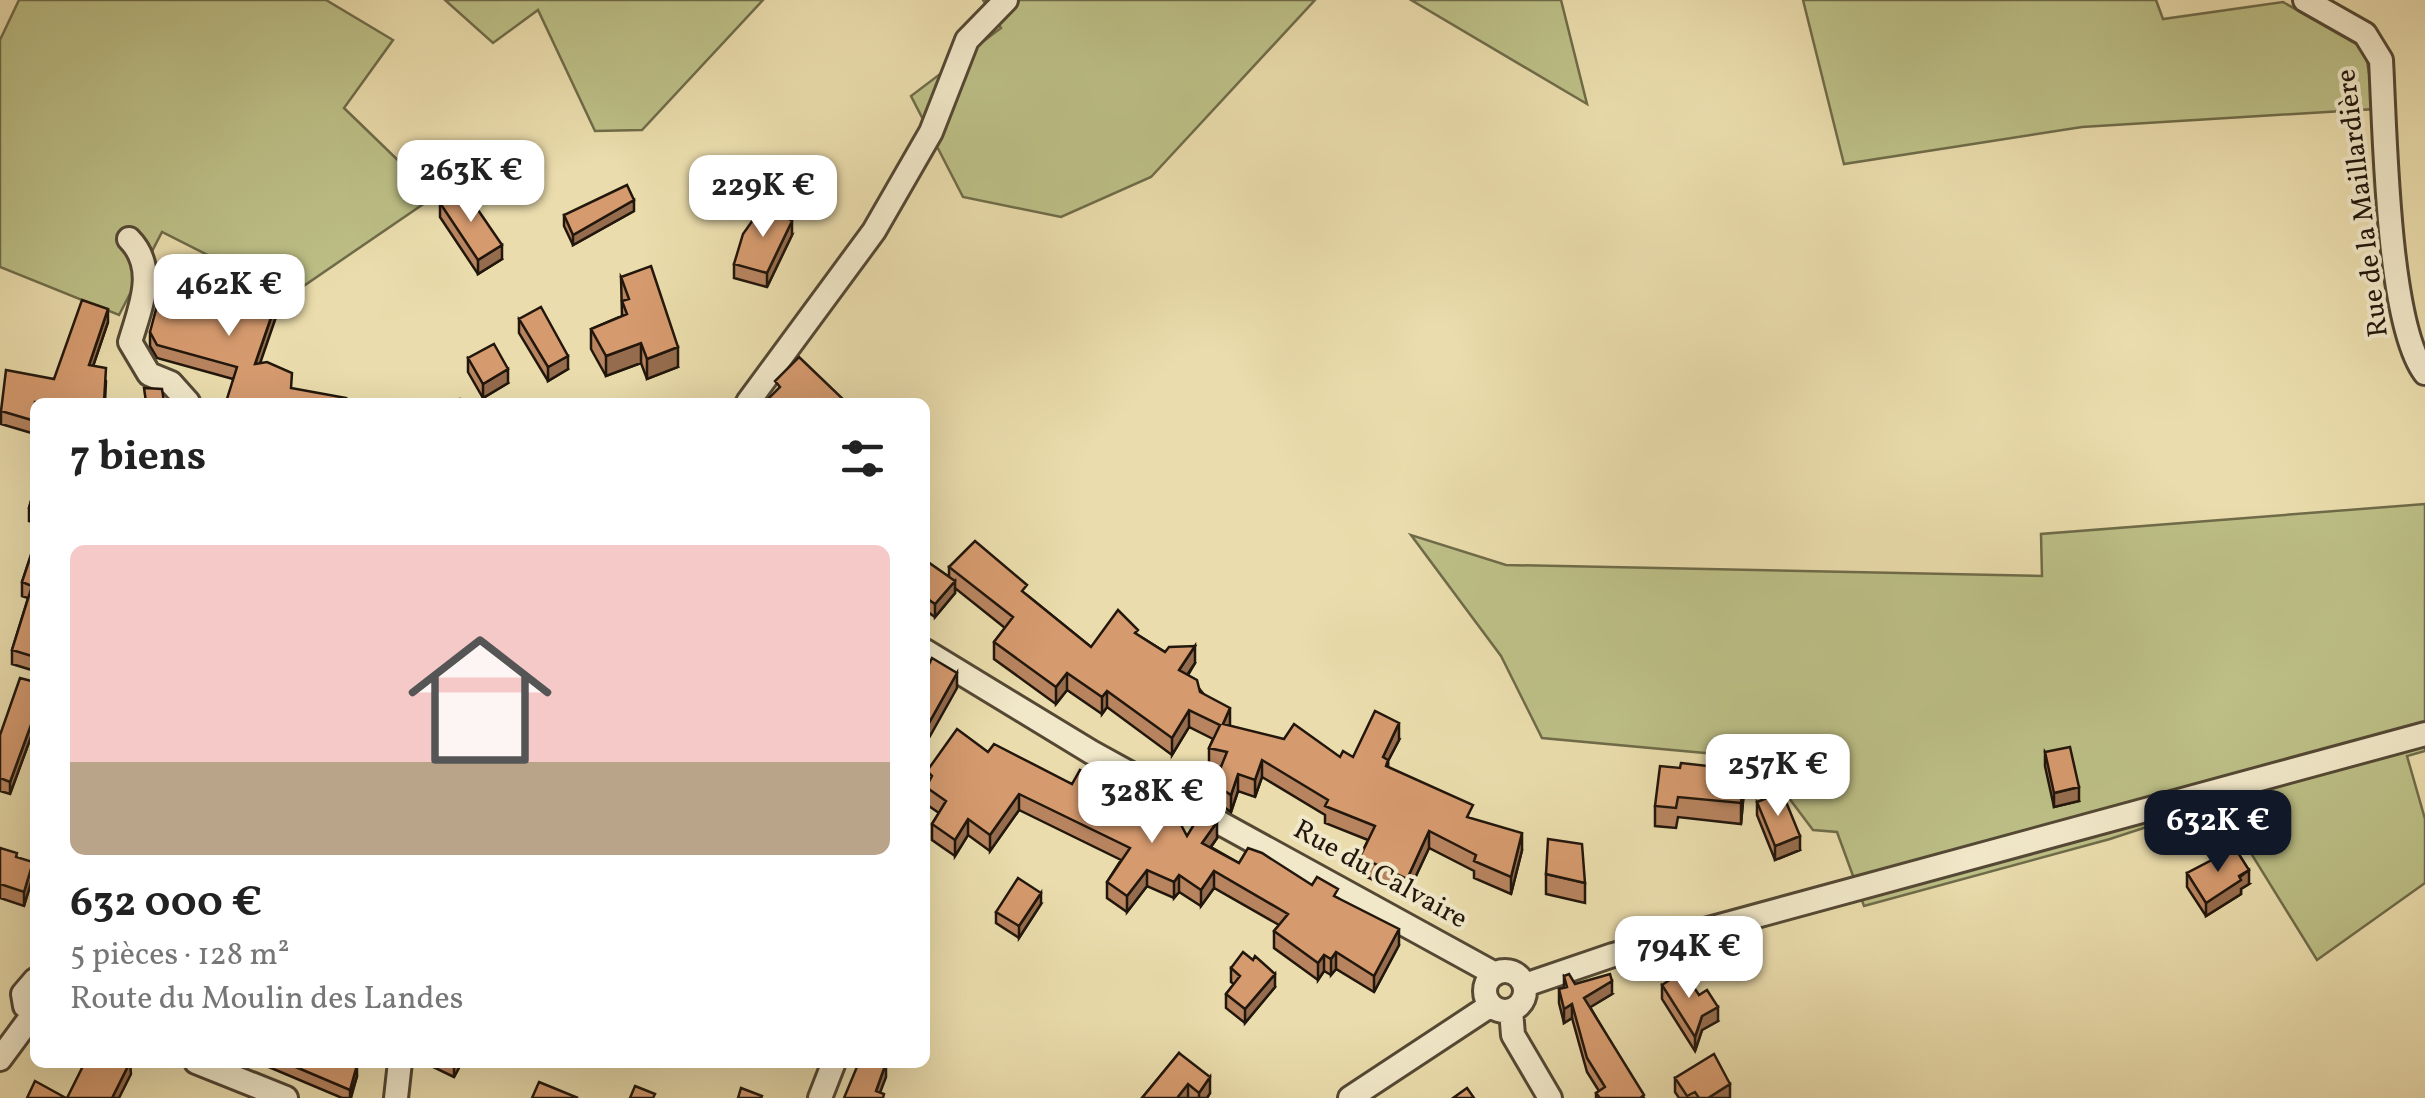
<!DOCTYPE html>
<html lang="fr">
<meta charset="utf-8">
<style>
body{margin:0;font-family:Vollkorn,serif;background:#f2f2f2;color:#222;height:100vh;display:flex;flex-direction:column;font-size:38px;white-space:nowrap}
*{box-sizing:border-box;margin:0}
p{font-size:32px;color:#767676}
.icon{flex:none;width:55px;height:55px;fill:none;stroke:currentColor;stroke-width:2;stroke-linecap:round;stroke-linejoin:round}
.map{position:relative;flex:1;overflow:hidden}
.details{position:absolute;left:30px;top:398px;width:900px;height:670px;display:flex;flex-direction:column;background:#fff;border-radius:15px;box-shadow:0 10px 40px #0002}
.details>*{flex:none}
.price{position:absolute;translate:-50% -85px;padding:0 22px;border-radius:20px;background:#fff;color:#222;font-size:32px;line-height:65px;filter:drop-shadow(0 2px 5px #0008)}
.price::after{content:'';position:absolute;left:50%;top:60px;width:30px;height:22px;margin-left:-15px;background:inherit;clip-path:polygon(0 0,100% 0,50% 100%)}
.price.selected{background:#111827;color:#fff}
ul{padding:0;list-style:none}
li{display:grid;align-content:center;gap:20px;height:530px;padding:0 40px}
li span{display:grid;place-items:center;height:310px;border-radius:15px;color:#555}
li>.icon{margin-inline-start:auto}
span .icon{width:180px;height:180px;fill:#fffc;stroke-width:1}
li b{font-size:42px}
h2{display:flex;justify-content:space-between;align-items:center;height:120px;padding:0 40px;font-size:42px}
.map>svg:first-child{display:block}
.green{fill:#bcbf86;stroke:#6f6b49;stroke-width:2.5}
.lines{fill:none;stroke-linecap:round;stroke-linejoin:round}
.minor-casing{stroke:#544834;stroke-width:28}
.minor{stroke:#f1e8c9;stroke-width:22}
.wall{fill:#b7845f;stroke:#22170c;stroke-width:2.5}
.shaded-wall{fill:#956c4d;stroke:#22170c;stroke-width:2.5}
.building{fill:#d59a6e;stroke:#22170c;stroke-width:2.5}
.labels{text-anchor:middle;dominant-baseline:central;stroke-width:8;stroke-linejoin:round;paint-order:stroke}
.street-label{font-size:28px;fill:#22170c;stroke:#f1e8c9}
</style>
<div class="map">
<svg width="2425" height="1098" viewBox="0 0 2425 1098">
<rect width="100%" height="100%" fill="#eadcac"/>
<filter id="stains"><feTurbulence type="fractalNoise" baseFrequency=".002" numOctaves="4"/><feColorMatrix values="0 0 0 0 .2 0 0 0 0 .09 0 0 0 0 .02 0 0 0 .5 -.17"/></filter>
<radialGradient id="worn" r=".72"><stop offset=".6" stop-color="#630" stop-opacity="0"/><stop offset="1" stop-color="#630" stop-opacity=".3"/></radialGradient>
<path class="green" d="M19 0H326L393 40 344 108 435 196 289 296 162 232 119 315 0 267V40Z
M445 0H763L642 130 595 131 538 10 493 43Z
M983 0H1315L1151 177 1061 217 963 197 911 96 1001 28Z
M1411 0H1561L1587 104Z
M1803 0H2156L2163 19 2283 2 2365 49 2375 109 2082 127 1844 164Z
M2425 504V751L2407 756 2425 819V883L2317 960 2220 803 2110 839 1864 906 1837 832 1813 830 1759 758 1542 738 1501 656 1411 535 1506 565 2042 576 2041 534Z"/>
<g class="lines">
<g class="minor-casing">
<path id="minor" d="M2305 0 2365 34 2381 60C2385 130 2387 323 2425 373
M129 239C158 268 140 308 130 342L149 374 171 383 188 402
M748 402 874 231 931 132 967 40 1006 0
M925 651 1091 752 1495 974
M1485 991a20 20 0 1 1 40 0a20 20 0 1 1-40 0Z
M35 980 23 994 25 1006 35 1014
M1525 985 1613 955 2425 734
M1511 1010 1513 1035 1550 1098
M0 1059 34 1013
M196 1062 286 1098
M396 1098 400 1062
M820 1098 834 1062
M1350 1098 1491 1005"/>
</g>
<use href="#minor" class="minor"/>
</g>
<path class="wall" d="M440 203 502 259 478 274 440 217Z
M634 211 573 245 564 226V215Z
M792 235 767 287 734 278V264Z
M621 277 678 367 647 379 641 363 606 376 591 349V329L622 316Z
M276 317 233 379 157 358 150 346V332Z
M519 319 568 369 548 381 519 333Z
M108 322 93 366 106 381 105 402H35V434L1 424V411L54 379Z
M468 358 508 383 483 398 468 372Z
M35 487V523L29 521V508Z
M35 543V671L12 664V650L28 598 22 596V582Z
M925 560 949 577V567L1027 595 1091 647 1138 635 1165 652 1195 663 1188 675 1230 726 1340 757H1353L1399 740 1388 761V768L1522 850 1511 894 1474 878V871L1429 848 1407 895 1360 874V857L1368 840 1325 823V815L1262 777 1255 797 1238 791 1231 812 1214 800V784L1220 767 1209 764V748L1213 739 1189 727 1172 755 1107 707 1102 714 1067 690 1056 704 994 659V642L1005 628 955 588V593L935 617 925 610Z
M35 682V726L10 794 0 791V735Z
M988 752 1072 784 1187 836 1217 838 1211 847 1239 863 1312 885 1338 898 1399 945 1374 992 1336 969 1331 975 1324 971 1318 980 1274 948V931L1279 925 1214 888 1201 906 1179 892 1174 898 1147 886 1127 912 1107 898V882L1121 860 1019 810 990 851 968 835 955 856 932 840V824L939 813 926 804 927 771Z
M2045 752 2079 801 2054 807 2045 766Z
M1680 768 1744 790 1741 824 1678 817 1676 828 1655 826V806Z
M1757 802 1800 850 1775 860 1757 815Z
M0 848 17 857 33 876 24 906 0 898Z
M2187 873 2249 884 2241 889V894L2206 916 2187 887Z
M1546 874 1585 883V903L1546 894Z
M1041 904 1019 938 996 923V912Z
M1231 968 1275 987 1245 1023 1226 1008V994L1234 984 1231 982Z
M1564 976 1575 984 1612 994 1590 1007 1644 1098H1596V1093L1599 1091 1587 1072 1572 1018 1564 1023 1559 1003V989L1564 988Z
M1662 985 1718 1021 1702 1030 1695 1051 1662 999Z
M1179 1053 1210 1093 1207 1098H1142Z
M257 1062H352L357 1076 351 1098H342Z
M431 1062H462L454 1077 431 1066Z
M1675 1078 1730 1098H1679L1675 1092Z"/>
<path class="shaded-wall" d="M634 200V211L573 245V235Z
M792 221V235L767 287V273Z
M502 245V259L478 274V260Z
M276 303V317L255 378V364Z
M108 309V322L89 378V365Z
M641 343V363L606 376V356Z
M678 347V367L647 379V359Z
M568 356V369L548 381V367Z
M508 369V383L483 398V384Z
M955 581V593L935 617V604Z
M1195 646V663L1179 687V670Z
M957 673V688L925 745V730Z
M1067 673V690L1056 704V687Z
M1107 691V707L1102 714V697Z
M1230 708V725L1223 741V724Z
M1189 710V727L1172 755V738Z
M35 714V726L10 794V782Z
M1399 723V740L1388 761V777L1383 757Z
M1262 760V777L1255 797V780Z
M1744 770V790L1741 824V803Z
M1238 774V791L1231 812V795Z
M2079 787V801L2054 807V793Z
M1019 794V810L990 851V835Z
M968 819V835L955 856V840Z
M1217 822V838L1202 859V843Z
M1429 831V848L1407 895V879Z
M1522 833V850L1511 894V877Z
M1800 836V850L1775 860V846Z
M33 862V876L24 906V892Z
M1147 870V886L1127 912V896Z
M2249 870V884L2241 889V894L2206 916V903Z
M1214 871V888L1201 906V890Z
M1179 875V892L1174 898V882Z
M1041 893V904L1019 938V926Z
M1399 929V945L1374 992V976Z
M1336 952V969L1331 975V959Z
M1324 955V971L1318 980V963Z
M1275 974V987L1245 1023V1009Z
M1612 981V994L1584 1011V998Z
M1572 1004V1018L1564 1023V1009Z
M1718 1007V1021L1702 1030 1695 1051V1037L1702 1016Z
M130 1062 131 1074 119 1098H112Z
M454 1062H462L454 1077Z
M886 1063V1077L878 1098 876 1091Z
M357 1065V1076L350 1098V1090Z
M1210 1077V1093L1207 1098H1199V1093Z
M1188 1084V1098H1177Z
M1730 1084V1098H1708Z"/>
<path class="building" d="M627 185 634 200 573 235 564 215Z
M465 191 502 245 478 260 440 203Z
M765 203 792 221 767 273 734 264 743 234Z
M651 266 678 347 647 359 641 343 606 356 591 329 627 314 622 301 629 299 621 277Z
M225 277 272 299 276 303 255 364 267 362 292 373 291 388 346 398 345 402H226L237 367 157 345 150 332 162 287 197 294 202 289 219 292Z
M82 300 108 309 89 365 106 368 104 402H35V421L1 411 6 370 54 379Z
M541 307 568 356 548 367 519 319Z
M494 344 508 369 483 384 468 358Z
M799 357 846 402H771L768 399 780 387 775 381Z
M144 388 162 389 164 402H146Z
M460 399 484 402H459Z
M35 487V510L29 508Z
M975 541 1027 585 1022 591 1091 647 1118 610 1138 630 1135 633 1165 652 1169 647 1195 646 1179 670 1197 680 1200 692 1230 708 1223 724 1284 739 1294 724 1340 757 1343 751 1353 757 1375 711 1399 723 1383 757 1388 760 1386 766 1473 805 1467 817 1522 833 1511 877 1474 861 1476 855 1429 831 1407 879 1360 857 1375 826 1325 806 1328 800 1262 760 1255 780 1238 774 1231 795 1214 784 1227 752 1209 748 1220 725 1189 710 1172 738 1107 691 1102 697 1067 673 1056 687 994 642 1013 617 949 567Z
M35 543V657L12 650 32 586 22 582Z
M925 560 955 581 935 604 925 597Z
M932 658 957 673 925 730V673Z
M20 678 35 682V714L10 782 0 778V735Z
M957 729 988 752 994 744 1072 784 1080 770 1161 812 1171 806 1187 836 1201 813 1217 822 1202 843 1239 863 1248 848 1262 853 1312 885 1317 877 1338 889 1334 896 1399 929 1374 976 1336 952 1331 959 1324 955 1318 963 1274 931 1288 914 1214 871 1201 890 1179 875 1174 882 1147 870 1127 896 1107 882 1130 848 1019 794 990 835 968 819 955 840 932 824 946 801 926 787 932 776 927 771Z
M2070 747 2079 787 2054 793 2045 752Z
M1681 763 1744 770 1741 803 1678 797 1676 808 1655 806 1660 766 1680 768Z
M1782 792 1800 836 1775 846 1757 802Z
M1548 839 1582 844 1585 883 1546 874Z
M0 848 17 853 16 857 33 862 24 892 0 884Z
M2235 848 2249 870 2239 876 2241 880 2206 903 2187 873Z
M1018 878 1041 893 1019 926 996 912Z
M1243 952 1253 960 1255 956 1275 974 1245 1009 1226 994 1240 976 1231 968Z
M1683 971 1699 995 1707 990 1718 1007 1702 1016 1695 1037 1662 985Z
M1569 974 1575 984 1610 974 1612 981 1584 998 1644 1095 1640 1098H1600L1596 1093 1605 1087 1587 1058 1572 1004 1564 1009 1559 989 1567 987 1564 976Z
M1179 1053 1210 1077 1199 1093 1188 1084 1177 1098H1142Z
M1714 1054 1730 1084 1708 1098H1699L1695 1092 1687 1096 1675 1078Z
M85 1062H130L112 1098H67Z
M284 1062H352L357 1065 350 1090Z
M859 1062 886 1063 876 1091 884 1094 883 1098H844Z
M35 1081 66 1098H27Z
M539 1082 578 1098H532Z
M635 1086 655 1094 653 1098H630Z
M741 1088 762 1096 761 1098H738Z
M1467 1088 1474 1098H1453Z"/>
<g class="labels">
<g class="street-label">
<text transform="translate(2363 203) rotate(-97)">Rue de la Maillardière</text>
<text transform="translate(1380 875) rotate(29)">Rue du Calvaire</text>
</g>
</g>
<rect width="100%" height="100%" filter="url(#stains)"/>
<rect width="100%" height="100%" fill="url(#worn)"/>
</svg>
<b class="price" style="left:471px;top:225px">263K €</b>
<b class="price" style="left:763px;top:240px">229K €</b>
<b class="price" style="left:229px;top:339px">462K €</b>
<b class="price" style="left:1778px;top:819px">257K €</b>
<b class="price" style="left:1152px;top:846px">328K €</b>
<b class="price selected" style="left:2218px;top:875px">632K €</b>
<b class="price" style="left:1689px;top:1001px">794K €</b>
<section class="details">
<h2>7 biens<svg class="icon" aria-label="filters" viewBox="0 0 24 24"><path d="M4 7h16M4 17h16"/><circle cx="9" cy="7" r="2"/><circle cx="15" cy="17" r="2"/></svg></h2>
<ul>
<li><span style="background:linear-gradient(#f6c9c9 70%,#b9a48a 0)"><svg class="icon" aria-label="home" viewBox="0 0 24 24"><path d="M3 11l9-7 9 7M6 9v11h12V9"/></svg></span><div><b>632 000 €</b><p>5 pièces · 128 m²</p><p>Route du Moulin des Landes</p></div></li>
</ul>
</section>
</div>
